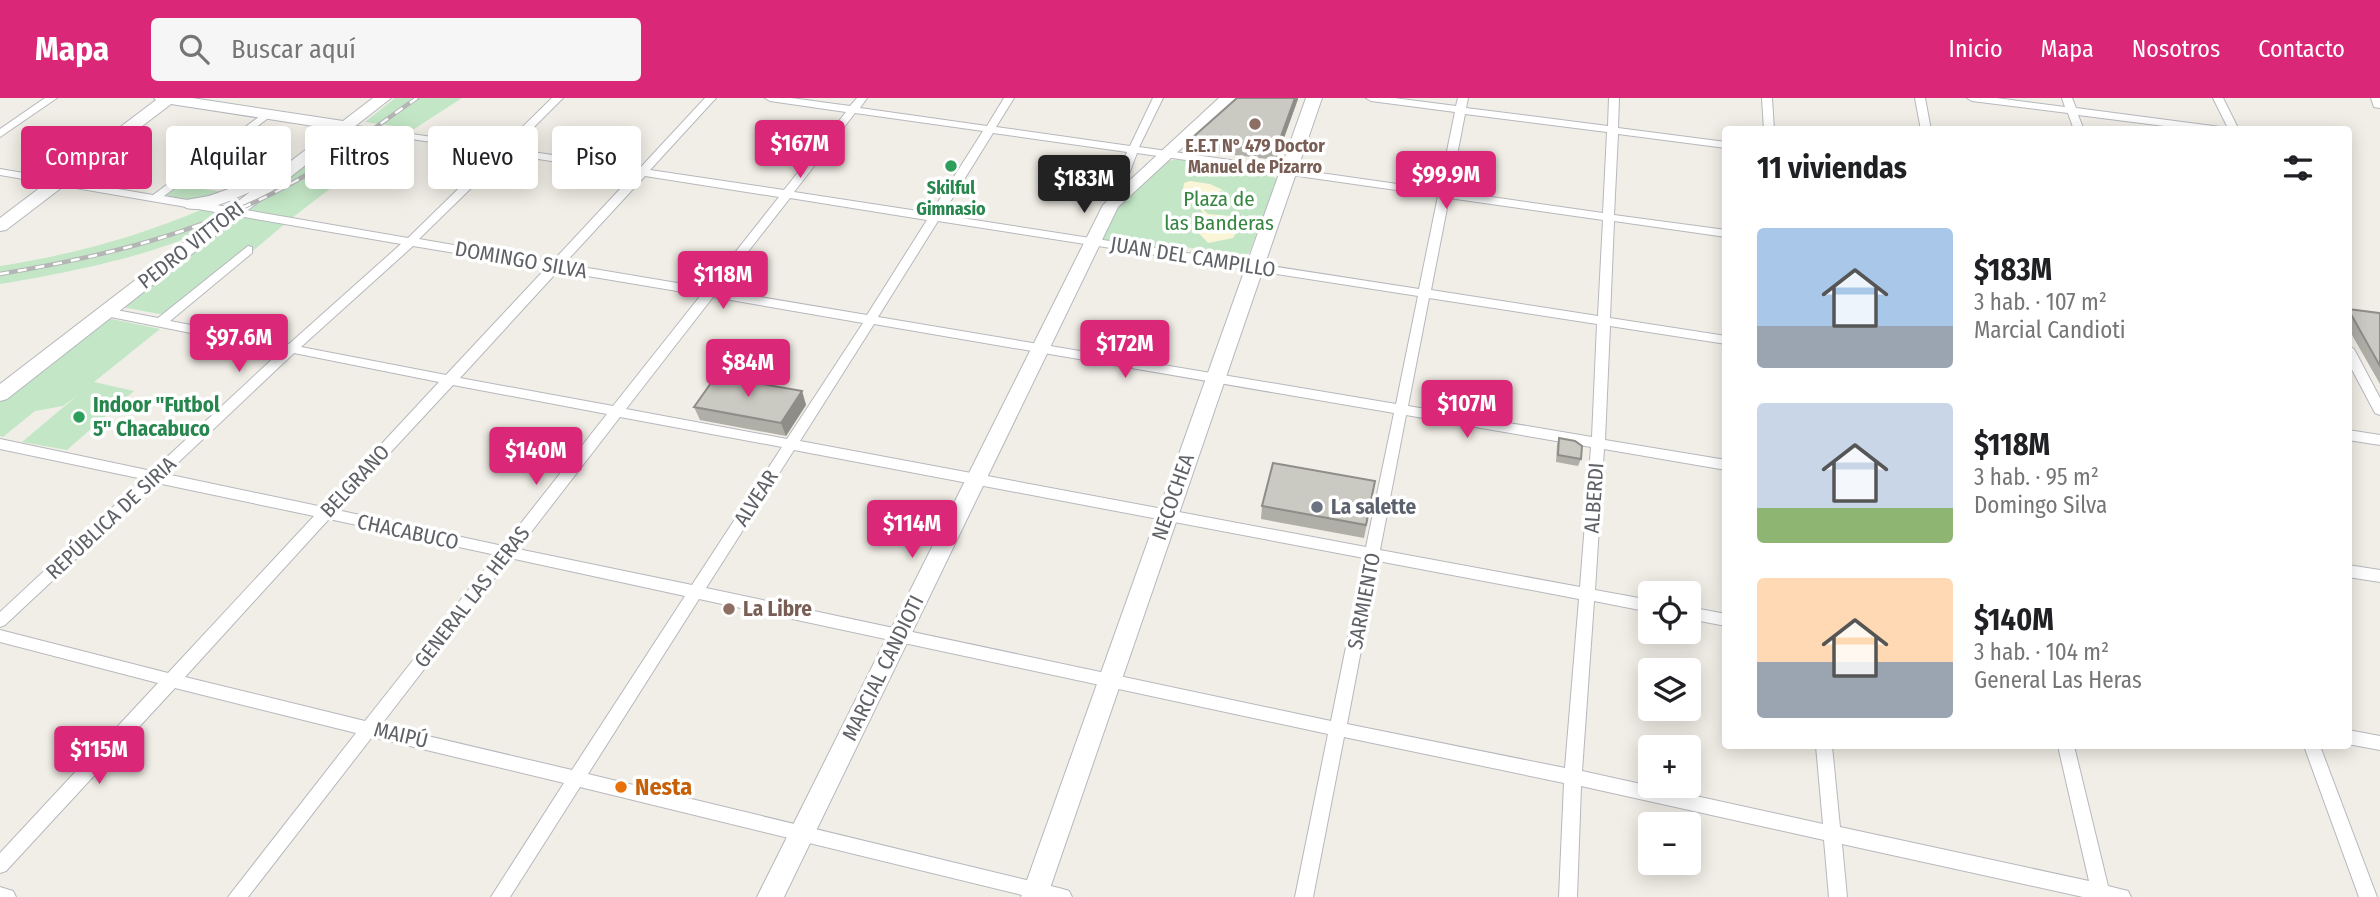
<!DOCTYPE html>
<html lang="es">
<meta charset="utf-8">
<style>
body{margin:0;font-family:"Fira Sans Condensed",sans-serif;background:#f6f6f6;color:#202124;height:100vh;display:flex;flex-direction:column;font-size:26px;white-space:nowrap}
*{box-sizing:border-box;margin:0}
p{font-size:23px;color:#757577}
.icon{flex:none;width:38px;height:38px;fill:none;stroke:currentColor;stroke-width:2;stroke-linecap:round;stroke-linejoin:round}
.map{position:relative;flex:1;overflow:hidden}
.panel{position:absolute;left:1722px;top:28px;width:630px;height:623px;display:flex;flex-direction:column;background:#fff;border-radius:7px;box-shadow:0 4px 18px #0003}
.panel>*{flex:none}
.banner{position:absolute;left:21px;top:28px;width:665px;height:63px;display:flex;gap:14px}
.fabs{position:absolute;left:1638px;top:483px;display:grid;gap:14px}
.fabs a{display:grid;place-items:center;width:63px;height:63px;border-radius:7px;background:#fff;box-shadow:0 4px 18px #0003;font-size:35px}
.price{position:absolute;translate:-50% -60px;padding:0 16px;border-radius:7px;background:#db2777;color:#fff;font-size:23px;line-height:46px;filter:drop-shadow(0 2px 4px #0008)}
.price::after{content:'';position:absolute;left:50%;top:42px;width:21px;height:16px;margin-left:-10px;background:inherit;clip-path:polygon(0 0,100% 0,50% 100%)}
.price.on{background:#222;color:#fff}
ul{padding:0;list-style:none}
li{display:flex;align-items:center;gap:21px;height:175px;padding:0 35px}
li span{display:grid;place-items:center;flex:none;width:196px;height:140px;border-radius:7px;color:#555}
li>.icon{margin-inline-start:auto}
span .icon{width:84px;height:84px;fill:#fffc;stroke-width:1}
li b{font-size:30px}
h2{display:flex;justify-content:space-between;align-items:center;height:84px;padding:0 35px;font-size:30px}
.chip{padding:0 24px;border-radius:7px;background:#fff;box-shadow:0 4px 18px #0003;font-size:24px;line-height:63px}
.chip.on{background:#db2777;color:#fff}
header{display:flex;align-items:center;gap:42px;box-sizing:border-box;height:98px;padding:0 35px;background:#db2777;color:#fff}
header strong{font-size:33px}
nav{display:flex;gap:38px;margin-inline-start:auto;font-size:24px}
.search{width:490px;height:63px;background:#f6f6f6;display:flex;align-items:center;gap:18px;box-sizing:border-box;padding:0 24px;border-radius:7px;color:#757577;font-size:26px}
.map>svg:first-child{display:block}
.green{fill:#c3e7c6}
.sand{fill:#faf5d7}
.lines{fill:none;stroke-linecap:round;stroke-linejoin:round}
.street-casing{stroke:#b7b8bd;stroke-width:2}
.secondary-casing{stroke:#b5b8bd;stroke-width:2}
.street{fill:#fff;fill-rule:evenodd}
.secondary{fill:#fff;fill-rule:evenodd}
.rail-casing{stroke:#b5b5b6;stroke-width:4.5}
.rail{stroke:#fff;stroke-width:2.5;stroke-dasharray:9;stroke-linecap:butt}
.wall{fill:#afaea7}
.shaded-wall{fill:#8e8d88}
.building{fill:#cbcac2;stroke:#8e8d88;stroke-width:2}
.education-dot{fill:#8d6e63;stroke:#fff;stroke-width:2.5}
.leisure-dot{fill:#2e9e5b;stroke:#fff;stroke-width:2.5}
.worship-dot{fill:#6b7280;stroke:#fff;stroke-width:2.5}
.food-dot{fill:#e8710a;stroke:#fff;stroke-width:2.5}
.labels{text-anchor:middle;dominant-baseline:central;stroke-width:7;stroke-linejoin:round;paint-order:stroke}
.far-education-label{font-size:18px;font-weight:bold;fill:#785e54;stroke:#fff}
.far-leisure-label{font-size:18px;font-weight:bold;fill:#27864d;stroke:#fff}
.park-label{font-size:21px;fill:#368540;stroke:#fff}
.street-label{font-size:21px;fill:#5e6166;stroke:#fff}
.leisure-label{font-size:21px;font-weight:bold;fill:#27864d;stroke:#fff;text-anchor:start}
.worship-label{font-size:21px;font-weight:bold;fill:#5b616d;stroke:#fff;text-anchor:start}
.education-label{font-size:21px;font-weight:bold;fill:#785e54;stroke:#fff;text-anchor:start}
.near-food-label{font-size:24px;font-weight:bold;fill:#c56008;stroke:#fff;text-anchor:start}
</style>
<header>
<strong>Mapa</strong>
<div class="search"><svg class="icon" aria-label="search" viewBox="0 0 24 24"><circle cx="10" cy="10" r="6"/><path d="M15 15l6 6"/></svg>Buscar aquí</div>
<nav><a>Inicio</a><a>Mapa</a><a>Nosotros</a><a>Contacto</a></nav>
</header>
<div class="map">
<svg width="2380" height="799" viewBox="0 0 2380 799">
<rect width="100%" height="100%" fill="#f0eee6"/>
<path class="green" d="M395 0H462L414 31 365 24Z
M348 31 397 39 292 120 245 112Z
M1180 61 1185 62 1187 67 1215 70 1214 66 1270 75 1277 82 1249 155 1230 163 1219 162 1215 154 1169 146 1167 147 1169 154 1104 143 1100 134 1113 108 1162 64Z
M179 87 229 95 198 103 168 98 167 96Z
M203 111 232 116C183 153 62 176 0 186V168C70 157 138 139 203 111Z
M240 117 286 125 175 219 122 209Z
M107 220 160 231 94 284 134 293 67 352 22 344 79 296 63 308 35 313 3 339 0 338V304Z"/>
<path class="sand" d="M1190 83 1210 86 1223 92 1212 97 1214 100 1199 101 1197 106 1208 116 1230 118 1236 135 1233 140 1208 145 1195 131 1205 126 1207 120C1201 112 1190 97 1183 93L1184 85Z"/>
<g class="lines">
<g class="street-casing">
<path id="street" d="M45 0H57L0 39V31Z
M552 0H563L512 51 640 70 705 0H716L650 72 784 92 846 14 770 3 765 0H791L850 8 857 0H867L860 10 987 28 1004 0H1014L996 29 1130 48 1153 0H1163L1139 49 1439 92 1455 14 1371 3 1366 0H1394L1456 8 1458 0H1468L1466 10 1608 28 1609 0H1619L1618 30 1726 44V50L1618 36 1614 117 1726 132V139L1614 123 1610 220 1726 238V246L1610 228 1605 342 1726 362V372L1604 351 1595 492 1650 502V514L1594 503 1582 673 1823 726 1816 648H1832L1840 729 2089 783 2058 648H2074L2108 788 2128 793 2131 799H2083L1842 746 1847 799H1829L1824 742 1581 688 1577 799H1559L1564 685 1344 639 1313 799H1295L1328 636 699 501 588 676 1063 791 1069 793 1072 799H1030L580 689 510 799H491L564 685 372 639 248 799H228L356 635 175 590 6 773 0 775V755L158 585 0 544V532L168 575 314 418 157 385 5 527 0 529V514L143 381 0 351V341L152 373 281 253 106 218 102 217 100 214 102 211 106 210 158 220 248 148 252 149V155L170 223 289 246 401 146 0 77V71L153 97 267 13 271 14V18L164 98 408 140 496 54 346 31 342 30V26L502 49ZM855 15 983 33 931 115 794 94ZM1465 16 1607 34 1603 115 1450 93ZM993 35 1127 54 1105 107 1111 110 1117 107 1137 55 1438 98 1419 191 942 117ZM506 56 634 76 552 164 419 141ZM645 78 779 99 707 190 564 166ZM790 100 927 122 867 217 718 192ZM1449 100 1603 122 1598 218 1431 192ZM938 123 1418 198 1396 306 878 219ZM413 148 546 170 446 277 301 249ZM558 173 701 197 613 308 460 280ZM713 199 863 225 787 341 626 311ZM1429 200 1597 226 1592 339 1408 308ZM874 226 1394 315 1366 449 800 343ZM294 255 439 284 323 409 166 376ZM453 287 607 316 503 448 337 412ZM1406 317 1591 349 1580 489 1380 452ZM620 319 782 349 692 487 518 451ZM794 352 1364 460 1331 623 706 490ZM329 421 496 457 365 623 185 579ZM510 460 685 498 572 672 381 627ZM1378 463 1579 501 1565 670 1347 626Z
M1762 0H1772L1774 32H1764Z
M1915 0H1925L1931 32H1921Z
M1967 0H1996L2065 9 2062 0H2072L2076 10 2228 30 2213 0H2223L2239 32H2196L2078 17 2084 32H2074L2068 15 1972 3Z
M2371 0H2380V10L2374 9Z
M2348 247 2354 251 2380 300V317L2375 315 2348 264Z
M2348 332 2380 337V347L2348 342Z
M2348 467 2380 472V484L2348 479Z
M1689 509 1726 516V528L1689 521Z
M2348 632 2380 638V652L2348 646Z
M2304 648H2320L2377 799H2359Z
M0 789 13 793 16 799H0Z"/>
</g>
<g class="secondary-casing">
<path id="secondary" d="M154 0H192L343 23 373 0H391L7 301 0 303V286L250 94C231 102 207 115 186 110L184 106 186 102 209 98 254 82H266L333 31 171 6 6 132 0 133V120L156 2Z
M1219 0H1236L1118 109 784 799H757L1103 107Z
M1306 0H1322L1047 799H1021Z"/>
</g>
<use href="#street" class="street"/>
<use href="#secondary" class="secondary"/>
<g class="rail-casing">
<path id="rail" d="M0 176C102 159 203 135 294 84 337 60 376 28 417 0"/>
</g>
<use href="#rail" class="rail"/>
</g>
<path class="wall" d="M1298 1 1276 62 1193 52V39Z
M2348 211 2380 216V286L2348 230Z
M802 293 806 307 786 338 700 322 694 309Z
M1559 340 1581 361 1578 368 1556 364 1557 347Z
M1373 396 1364 440 1261 421 1262 408Z"/>
<path class="shaded-wall" d="M1295 0H1298V1L1276 62 1277 49Z
M802 293 806 307 786 338 781 325Z"/>
<path class="building" d="M1237 0H1295L1277 49 1193 39Z
M2348 211 2379 215 2380 216V268Z
M716 278 802 293 781 325 694 309Z
M1559 340 1575 343 1582 348 1581 361 1558 357Z
M1273 365 1375 383 1366 427 1262 408Z"/>
<g class="education-dot">
<circle cx="1255" cy="26" r="7"/>
<circle cx="729" cy="511" r="7"/>
</g>
<g class="leisure-dot">
<circle cx="951" cy="68" r="7"/>
<circle cx="79" cy="319" r="7"/>
</g>
<circle class="worship-dot" cx="1317" cy="409" r="7"/>
<circle class="food-dot" cx="621" cy="689" r="7"/>
<g class="labels">
<g class="far-education-label">
<text x="1255" y="48">E.E.T N° 479 Doctor<tspan x="1255" dy="21">Manuel de Pizarro</tspan></text>
</g>
<g class="far-leisure-label">
<text x="951" y="90">Skilful<tspan x="951" dy="21">Gimnasio</tspan></text>
</g>
<g class="park-label">
<text x="1219" y="101">Plaza de<tspan x="1219" dy="24">las Banderas</tspan></text>
</g>
<g class="street-label">
<text transform="translate(191 147) rotate(-38)">PEDRO VITTORI</text>
<text transform="translate(1193 159) rotate(9)">JUAN DEL CAMPILLO</text>
<text transform="translate(521 162) rotate(10)">DOMINGO SILVA</text>
<text transform="translate(355 383) rotate(-47)">BELGRANO</text>
<text transform="translate(1173 399) rotate(-71)">NECOCHEA</text>
<text transform="translate(756 400) rotate(-57)">ALVEAR</text>
<text transform="translate(1594 400) rotate(-86)">ALBERDI</text>
<text transform="translate(111 420) rotate(-43)">REPÚBLICA DE SIRIA</text>
<text transform="translate(408 434) rotate(12)">CHACABUCO</text>
<text transform="translate(472 499) rotate(-52)">GENERAL LAS HERAS</text>
<text transform="translate(1364 503) rotate(-79)">SARMIENTO</text>
<text transform="translate(883 570) rotate(-64)">MARCIAL CANDIOTI</text>
<text transform="translate(401 637) rotate(13)">MAIPÚ</text>
</g>
<g class="leisure-label">
<text x="93" y="307">Indoor "Futbol<tspan x="93" dy="24">5" Chacabuco</tspan></text>
</g>
<g class="worship-label">
<text x="1331" y="409">La salette</text>
</g>
<g class="education-label">
<text x="743" y="511">La Libre</text>
</g>
<g class="near-food-label">
<text x="635" y="689">Nesta</text>
</g>
</g>
</svg>
<div class="fabs">
<a><svg class="icon" aria-label="locate" viewBox="0 0 24 24"><circle cx="12" cy="12" r="6"/><path d="M12 2v4M12 18v4M2 12h4M18 12h4"/></svg></a>
<a><svg class="icon" aria-label="layers" viewBox="0 0 24 24"><path d="M12 4l9 5-9 5-9-5zM3 14l9 5 9-5"/></svg></a>
<a>+</a>
<a>−</a>
</div>
<b class="price" style="left:800px;top:82px">$167M</b>
<b class="price" style="left:1446px;top:113px">$99.9M</b>
<b class="price on" style="left:1084px;top:117px">$183M</b>
<b class="price" style="left:723px;top:213px">$118M</b>
<b class="price" style="left:239px;top:276px">$97.6M</b>
<b class="price" style="left:1125px;top:282px">$172M</b>
<b class="price" style="left:748px;top:301px">$84M</b>
<b class="price" style="left:1467px;top:342px">$107M</b>
<b class="price" style="left:536px;top:389px">$140M</b>
<b class="price" style="left:912px;top:462px">$114M</b>
<b class="price" style="left:99px;top:688px">$115M</b>
<div class="banner">
<a class="chip on">Comprar</a>
<a class="chip">Alquilar</a>
<a class="chip">Filtros</a>
<a class="chip">Nuevo</a>
<a class="chip">Piso</a>
</div>
<section class="panel">
<h2>11 viviendas<svg class="icon" aria-label="filters" viewBox="0 0 24 24"><path d="M4 7h16M4 17h16"/><circle cx="9" cy="7" r="2"/><circle cx="15" cy="17" r="2"/></svg></h2>
<ul>
<li><span style="background:linear-gradient(#a9c7e8 70%,#9aa5b1 0)"><svg class="icon" aria-label="home" viewBox="0 0 24 24"><path d="M3 11l9-7 9 7M6 9v11h12V9"/></svg></span><div><b>$183M</b><p>3 hab. · 107 m²</p><p>Marcial Candioti</p></div></li>
<li><span style="background:linear-gradient(#c9d6e8 75%,#8fb573 0)"><svg class="icon" aria-label="home" viewBox="0 0 24 24"><path d="M3 11l9-7 9 7M6 9v11h12V9"/></svg></span><div><b>$118M</b><p>3 hab. · 95 m²</p><p>Domingo Silva</p></div></li>
<li><span style="background:linear-gradient(#ffd9b3 60%,#9aa5b1 0)"><svg class="icon" aria-label="home" viewBox="0 0 24 24"><path d="M3 11l9-7 9 7M6 9v11h12V9"/></svg></span><div><b>$140M</b><p>3 hab. · 104 m²</p><p>General Las Heras</p></div></li>
</ul>
</section>
</div>
